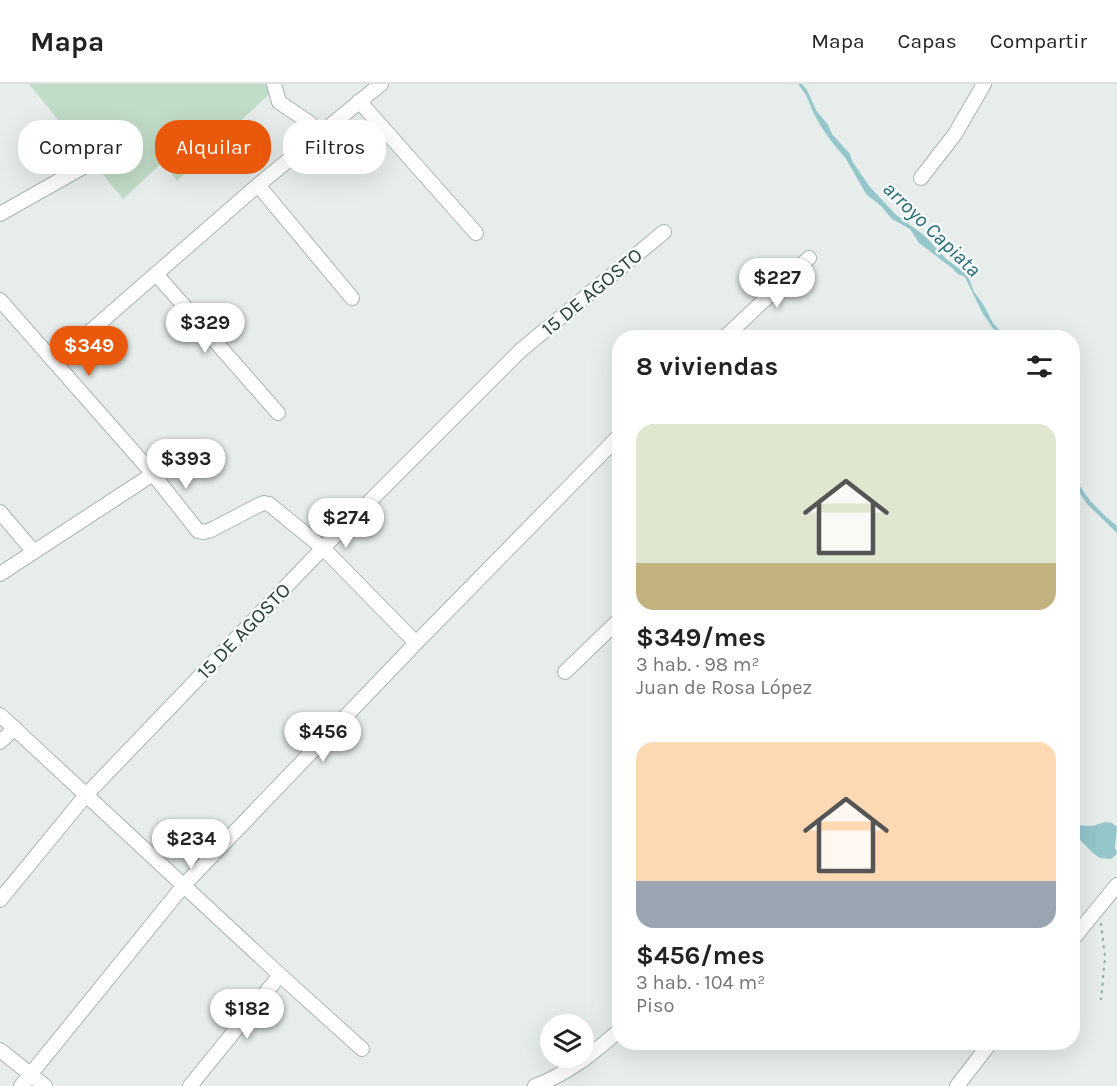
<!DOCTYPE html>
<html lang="es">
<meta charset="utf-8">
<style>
body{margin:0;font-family:Karla,sans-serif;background:#f6f6f6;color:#222;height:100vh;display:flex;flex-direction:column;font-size:22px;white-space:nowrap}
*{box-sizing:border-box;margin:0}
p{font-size:20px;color:#767676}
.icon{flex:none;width:33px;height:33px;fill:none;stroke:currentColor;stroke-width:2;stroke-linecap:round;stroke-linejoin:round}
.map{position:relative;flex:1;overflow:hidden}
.sheet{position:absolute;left:612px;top:246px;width:468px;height:720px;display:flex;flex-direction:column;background:#fff;border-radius:24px;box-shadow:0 6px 24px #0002}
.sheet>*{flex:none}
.top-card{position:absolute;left:18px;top:36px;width:504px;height:54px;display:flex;gap:12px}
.controls{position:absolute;left:540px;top:930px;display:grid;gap:12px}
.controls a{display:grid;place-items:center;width:54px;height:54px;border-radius:50%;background:#fff;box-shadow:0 6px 24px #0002;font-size:30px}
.price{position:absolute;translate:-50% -51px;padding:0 14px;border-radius:21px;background:#fff;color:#222;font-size:20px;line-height:39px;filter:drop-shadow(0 2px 3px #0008)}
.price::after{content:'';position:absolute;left:50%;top:36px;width:18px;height:14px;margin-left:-9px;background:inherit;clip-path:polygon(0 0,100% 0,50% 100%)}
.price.selected{background:#ea580c;color:#fff}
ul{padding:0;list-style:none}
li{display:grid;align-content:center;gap:12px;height:318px;padding:0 24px}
li span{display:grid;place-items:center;height:186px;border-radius:18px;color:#555}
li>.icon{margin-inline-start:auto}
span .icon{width:108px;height:108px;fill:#fffc;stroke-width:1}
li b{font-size:26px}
h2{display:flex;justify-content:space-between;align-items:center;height:72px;padding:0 24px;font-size:26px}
.chip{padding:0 21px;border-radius:24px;background:#fff;box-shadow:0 6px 24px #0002;font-size:21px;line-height:54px}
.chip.selected{background:#ea580c;color:#fff}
header{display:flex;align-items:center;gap:36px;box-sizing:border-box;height:84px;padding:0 30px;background:#fff;border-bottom:2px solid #e0e0e0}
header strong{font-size:28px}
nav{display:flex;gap:33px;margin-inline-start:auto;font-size:21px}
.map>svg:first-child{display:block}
.pitch{fill:#c1dcc7}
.water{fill:#94c6cc}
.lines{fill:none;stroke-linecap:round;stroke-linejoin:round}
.minor-casing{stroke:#a9b5b0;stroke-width:16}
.path{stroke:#89aea1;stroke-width:2;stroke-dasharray:3 4.5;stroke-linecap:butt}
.minor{stroke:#fff;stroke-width:14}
.labels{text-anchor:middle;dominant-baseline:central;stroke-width:5;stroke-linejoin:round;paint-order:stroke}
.street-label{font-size:20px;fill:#263e36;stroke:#f6faf8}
.water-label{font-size:21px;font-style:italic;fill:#266b75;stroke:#f6faf8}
</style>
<header>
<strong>Mapa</strong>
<nav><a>Mapa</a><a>Capas</a><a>Compartir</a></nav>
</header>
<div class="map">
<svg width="1117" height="1002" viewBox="0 0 1117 1002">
<rect width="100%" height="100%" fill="#e6edea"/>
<path class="pitch" d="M29 0H280L177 97 163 78 123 115Z"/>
<path class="water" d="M798 0H802L807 6 816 26 828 41 832 50 850 70 852 77 870 103 895 130 925 152 946 175 967 190 974 208 983 220 993 239 1006 253H999L983 230 965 193 958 190 952 184 919 159 910 145 892 135 881 122 866 110 846 75 831 57 822 44 814 30 806 11Z
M1073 383C1077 407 1099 427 1117 442V449L1087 420 1073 399Z
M1105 738 1112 739 1117 743 1115 763 1117 770 1111 775 1100 774 1093 769 1076 752H1073V741L1092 742Z"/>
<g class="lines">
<g class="minor-casing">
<path id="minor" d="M274 0 279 18 310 39 317 52
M359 17 476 149
M921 94 955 50 984 0
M258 101 352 214
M0 130 85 82
M156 190 278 329
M0 216 153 390 198 447 204 448 211 446 259 421 264 419 269 420 323 464 416 559
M724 254 809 174
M55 278 258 101 381 0
M0 428 34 468
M0 490 153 390
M565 588 620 535
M0 631 280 891 362 965
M0 658 15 644
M0 816 86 711 323 464 521 266 664 148
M1072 856 1117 801
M0 966 45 1002
M21 1002 184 801 416 559 620 351
M190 1002 280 891
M535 1002C569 989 592 970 620 946
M957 1002 991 958"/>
</g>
<path class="path" d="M1101 839 1105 873 1101 916"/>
<use href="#minor" class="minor"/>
</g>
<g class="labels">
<g class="street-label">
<text transform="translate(592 208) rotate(-40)">15 DE AGOSTO</text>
<text transform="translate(244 547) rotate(-46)">15 DE AGOSTO</text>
</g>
<g class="water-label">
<text transform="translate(932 145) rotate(44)">arroyo Capiata</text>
</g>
</g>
</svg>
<div class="controls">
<a><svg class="icon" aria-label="layers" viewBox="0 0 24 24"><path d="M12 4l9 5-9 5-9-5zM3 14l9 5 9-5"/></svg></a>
</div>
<b class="price" style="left:777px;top:225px">$227</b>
<b class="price" style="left:205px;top:270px">$329</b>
<b class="price selected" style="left:89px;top:293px">$349</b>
<b class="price" style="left:186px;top:406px">$393</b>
<b class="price" style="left:346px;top:465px">$274</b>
<b class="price" style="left:323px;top:679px">$456</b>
<b class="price" style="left:191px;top:786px">$234</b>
<b class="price" style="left:247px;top:956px">$182</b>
<div class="top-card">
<a class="chip">Comprar</a>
<a class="chip selected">Alquilar</a>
<a class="chip">Filtros</a>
</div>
<section class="sheet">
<h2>8 viviendas<svg class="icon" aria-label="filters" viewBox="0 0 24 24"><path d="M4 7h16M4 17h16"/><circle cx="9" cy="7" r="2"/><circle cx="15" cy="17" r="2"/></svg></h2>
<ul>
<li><span style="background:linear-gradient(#dfe7d0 75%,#c2b280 0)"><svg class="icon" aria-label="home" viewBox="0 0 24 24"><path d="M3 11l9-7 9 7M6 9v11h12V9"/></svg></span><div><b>$349/mes</b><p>3 hab. · 98 m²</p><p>Juan de Rosa López</p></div></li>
<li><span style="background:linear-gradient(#ffd9b3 75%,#9aa5b1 0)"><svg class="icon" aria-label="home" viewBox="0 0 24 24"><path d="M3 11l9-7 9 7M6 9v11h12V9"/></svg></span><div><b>$456/mes</b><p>3 hab. · 104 m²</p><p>Piso</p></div></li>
</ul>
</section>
</div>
